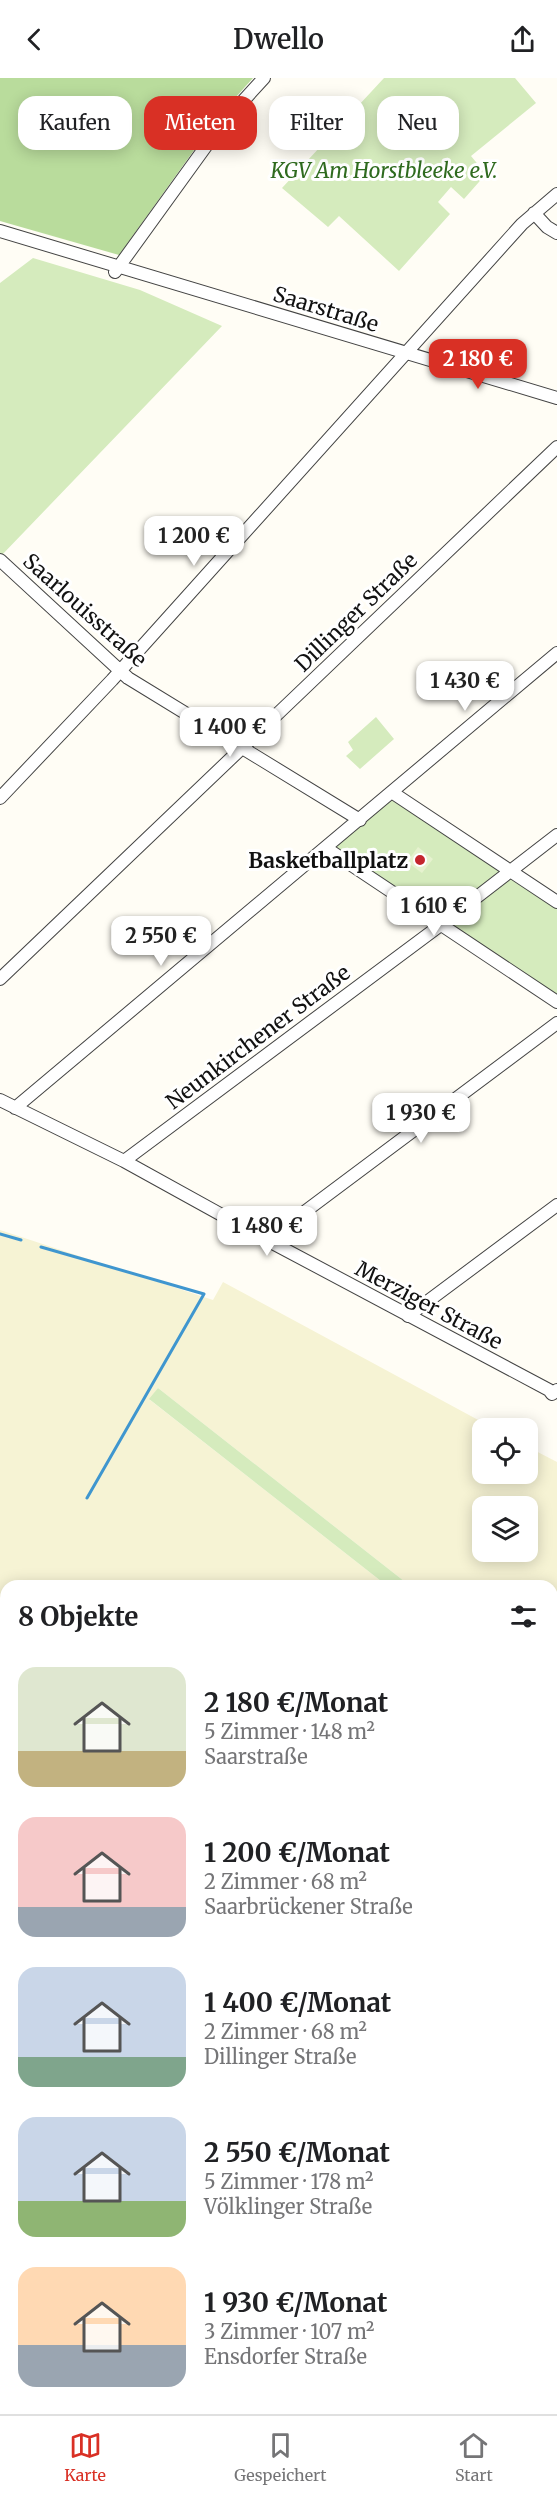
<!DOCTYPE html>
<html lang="de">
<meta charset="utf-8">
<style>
body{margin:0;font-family:Merriweather,serif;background:#f2f2f2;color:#202124;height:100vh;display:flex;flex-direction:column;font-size:22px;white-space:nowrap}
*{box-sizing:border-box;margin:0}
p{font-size:20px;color:#757577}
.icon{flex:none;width:33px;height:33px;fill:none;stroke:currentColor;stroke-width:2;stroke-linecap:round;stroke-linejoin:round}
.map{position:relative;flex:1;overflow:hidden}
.drawer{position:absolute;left:0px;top:1502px;width:558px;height:836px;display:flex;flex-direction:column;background:#fff;border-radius:18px 18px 0 0;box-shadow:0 3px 15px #0003}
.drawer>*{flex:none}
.banner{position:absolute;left:18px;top:18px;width:522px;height:54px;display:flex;gap:12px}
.fabs{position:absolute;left:472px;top:1340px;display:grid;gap:12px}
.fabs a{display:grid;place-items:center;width:66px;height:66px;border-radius:12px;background:#fff;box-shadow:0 3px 15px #0003;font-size:30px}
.price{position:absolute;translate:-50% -51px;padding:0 14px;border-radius:12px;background:#fff;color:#222;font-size:20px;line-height:39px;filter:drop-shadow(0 2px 3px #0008)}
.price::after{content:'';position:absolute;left:50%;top:36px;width:18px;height:14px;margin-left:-9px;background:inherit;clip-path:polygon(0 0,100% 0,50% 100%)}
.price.current{background:#d93025;color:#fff}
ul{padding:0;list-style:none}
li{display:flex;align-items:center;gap:18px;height:150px;padding:0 18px}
li span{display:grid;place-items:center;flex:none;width:168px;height:120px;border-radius:18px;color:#555}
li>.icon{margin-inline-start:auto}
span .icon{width:72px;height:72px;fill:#fffc;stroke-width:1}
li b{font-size:26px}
h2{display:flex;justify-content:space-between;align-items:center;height:72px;padding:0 18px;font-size:26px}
.chip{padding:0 21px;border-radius:18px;background:#fff;box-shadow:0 3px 15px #0003;font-size:21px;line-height:54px}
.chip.current{background:#d93025;color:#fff}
header{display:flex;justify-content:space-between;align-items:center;height:78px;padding:0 18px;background:#fff;font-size:27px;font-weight:600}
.tabs{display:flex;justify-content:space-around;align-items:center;height:84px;border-top:2px solid #e0e0e0;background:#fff;font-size:16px;color:#757577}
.tabs a{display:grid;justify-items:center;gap:3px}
.tabs .current{color:#d93025}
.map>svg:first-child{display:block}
.farmland{fill:#f6f3d4;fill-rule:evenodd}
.green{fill:#d5ebbd}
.forest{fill:#b9dc9c}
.pitch{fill:#e6f2cf}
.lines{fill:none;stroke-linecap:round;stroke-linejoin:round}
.stream{stroke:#3f96cf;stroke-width:3}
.minor-casing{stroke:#444;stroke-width:14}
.major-casing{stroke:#222;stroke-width:16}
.minor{stroke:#fff;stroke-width:12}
.major{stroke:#f9d66b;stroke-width:15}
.poi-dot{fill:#c4262e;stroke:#fff;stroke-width:2}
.labels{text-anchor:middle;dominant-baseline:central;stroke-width:6;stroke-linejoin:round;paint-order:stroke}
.park-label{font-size:21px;font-style:italic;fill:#2f6b1f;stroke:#fff}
.street-label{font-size:21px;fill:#111;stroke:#fff}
.poi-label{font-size:21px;font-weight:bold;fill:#111;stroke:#fff;text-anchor:end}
</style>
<header><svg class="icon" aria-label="back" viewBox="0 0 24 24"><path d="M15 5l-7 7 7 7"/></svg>Dwello<svg class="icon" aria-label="share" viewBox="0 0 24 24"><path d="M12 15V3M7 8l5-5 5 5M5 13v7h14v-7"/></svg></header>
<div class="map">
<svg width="557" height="2336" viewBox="0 0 557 2336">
<rect width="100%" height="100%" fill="#fffdf5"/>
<path class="farmland" d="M0 1152 213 1222 223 1204 493 1350H483V1395H528V1369L557 1384V1951L552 1957V1508L409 1507 158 1310 150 1322 386 1507 6 1508V2331H320L318 2336H0ZM483 1428H528V1473H483Z
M557 1999V2249L552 2245V2005Z"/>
<path class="green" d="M384 0H515L536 25 471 78 486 96 464 121 451 109 438 124 450 136 399 193 339 138 328 149 282 110Z
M33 180 140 212 222 248 0 479V205Z
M376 639 394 661 360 691 346 678 353 672 348 664Z
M393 715 557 824V924L326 770Z
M158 1310 409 1507H386L149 1321Z
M552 2251 557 2255V2336H351L354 2331H552Z"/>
<path class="forest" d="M0 0H253L217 40 119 177 0 143Z
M552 2270 557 2274V2336H434L438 2331H552Z"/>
<path class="pitch" d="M418 769 433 781 422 795 407 784Z"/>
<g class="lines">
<path class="stream" d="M0 1156 21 1162
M41 1169 204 1216 87 1420"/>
<g class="minor-casing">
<path id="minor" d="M534 135 547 149 557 155
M0 153 557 320
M115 194 222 46 264 0
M0 482 128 600 360 742
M393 715 557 824
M0 720 112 602 522 146 557 116
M326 770 557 924
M0 901 557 369
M0 1022 124 1083 267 1162 549 1312 552 1316 557 1312
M15 1030 557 575
M124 1083 442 846 557 757
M267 1162 557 945
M408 1238 557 1127"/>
</g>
<g class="major-casing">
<path id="major" d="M552 1980 557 1974
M334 2336 336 2331"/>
</g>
<use href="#minor" class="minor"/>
<use href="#major" class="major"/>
</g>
<circle class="poi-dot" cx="420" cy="782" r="6"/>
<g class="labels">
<g class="park-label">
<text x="384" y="92">KGV Am Horstbleeke e.V.</text>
</g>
<g class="street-label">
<text transform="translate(326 231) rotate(17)">Saarstraße</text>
<text transform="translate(85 532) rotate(42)">Saarlouisstraße</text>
<text transform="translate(356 534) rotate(-44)">Dillinger Straße</text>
<text transform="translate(258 959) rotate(-37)">Neunkirchener Straße</text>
<text transform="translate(429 1227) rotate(28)">Merziger Straße</text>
</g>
<g class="poi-label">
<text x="408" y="782">Basketballplatz</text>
</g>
</g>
</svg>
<div class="fabs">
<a><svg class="icon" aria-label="locate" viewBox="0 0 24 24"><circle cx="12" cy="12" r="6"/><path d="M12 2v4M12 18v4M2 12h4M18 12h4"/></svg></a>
<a><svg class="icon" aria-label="layers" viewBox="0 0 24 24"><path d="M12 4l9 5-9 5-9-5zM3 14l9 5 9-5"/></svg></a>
</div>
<b class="price current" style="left:478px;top:312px">2 180 €</b>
<b class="price" style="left:194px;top:489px">1 200 €</b>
<b class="price" style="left:465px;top:634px">1 430 €</b>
<b class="price" style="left:230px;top:680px">1 400 €</b>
<b class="price" style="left:434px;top:859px">1 610 €</b>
<b class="price" style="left:161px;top:889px">2 550 €</b>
<b class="price" style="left:421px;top:1066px">1 930 €</b>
<b class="price" style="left:267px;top:1179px">1 480 €</b>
<div class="banner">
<a class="chip">Kaufen</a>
<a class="chip current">Mieten</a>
<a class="chip">Filter</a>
<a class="chip">Neu</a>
</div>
<section class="drawer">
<h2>8 Objekte<svg class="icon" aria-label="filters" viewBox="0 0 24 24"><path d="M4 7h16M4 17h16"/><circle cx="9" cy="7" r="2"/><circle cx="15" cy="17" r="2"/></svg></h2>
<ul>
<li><span style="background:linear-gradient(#dfe7d0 70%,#c2b280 0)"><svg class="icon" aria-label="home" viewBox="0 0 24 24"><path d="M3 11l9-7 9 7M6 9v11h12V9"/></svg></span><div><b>2 180 €/Monat</b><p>5 Zimmer · 148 m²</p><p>Saarstraße</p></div></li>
<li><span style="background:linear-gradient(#f6c9c9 75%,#9aa5b1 0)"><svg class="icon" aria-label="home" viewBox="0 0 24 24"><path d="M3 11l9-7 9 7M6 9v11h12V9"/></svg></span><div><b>1 200 €/Monat</b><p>2 Zimmer · 68 m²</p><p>Saarbrückener Straße</p></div></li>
<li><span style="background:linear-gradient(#c9d6e8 75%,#7fa58c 0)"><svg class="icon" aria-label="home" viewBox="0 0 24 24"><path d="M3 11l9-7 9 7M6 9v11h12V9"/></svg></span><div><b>1 400 €/Monat</b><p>2 Zimmer · 68 m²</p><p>Dillinger Straße</p></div></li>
<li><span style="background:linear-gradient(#c9d6e8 70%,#8fb573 0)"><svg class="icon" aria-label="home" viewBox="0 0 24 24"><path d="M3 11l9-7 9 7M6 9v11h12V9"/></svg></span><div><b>2 550 €/Monat</b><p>5 Zimmer · 178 m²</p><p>Völklinger Straße</p></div></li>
<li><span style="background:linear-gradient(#ffd9b3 65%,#9aa5b1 0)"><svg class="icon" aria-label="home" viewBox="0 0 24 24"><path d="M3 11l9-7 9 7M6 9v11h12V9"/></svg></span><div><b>1 930 €/Monat</b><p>3 Zimmer · 107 m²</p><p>Ensdorfer Straße</p></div></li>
</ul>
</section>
</div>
<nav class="tabs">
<a class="current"><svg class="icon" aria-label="map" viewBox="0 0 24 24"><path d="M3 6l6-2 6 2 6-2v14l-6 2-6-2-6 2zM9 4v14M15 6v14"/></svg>Karte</a>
<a><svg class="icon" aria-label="saved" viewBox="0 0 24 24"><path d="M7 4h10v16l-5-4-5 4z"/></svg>Gespeichert</a>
<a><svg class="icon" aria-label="home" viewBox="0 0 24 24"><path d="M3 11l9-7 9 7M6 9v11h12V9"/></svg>Start</a>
</nav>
